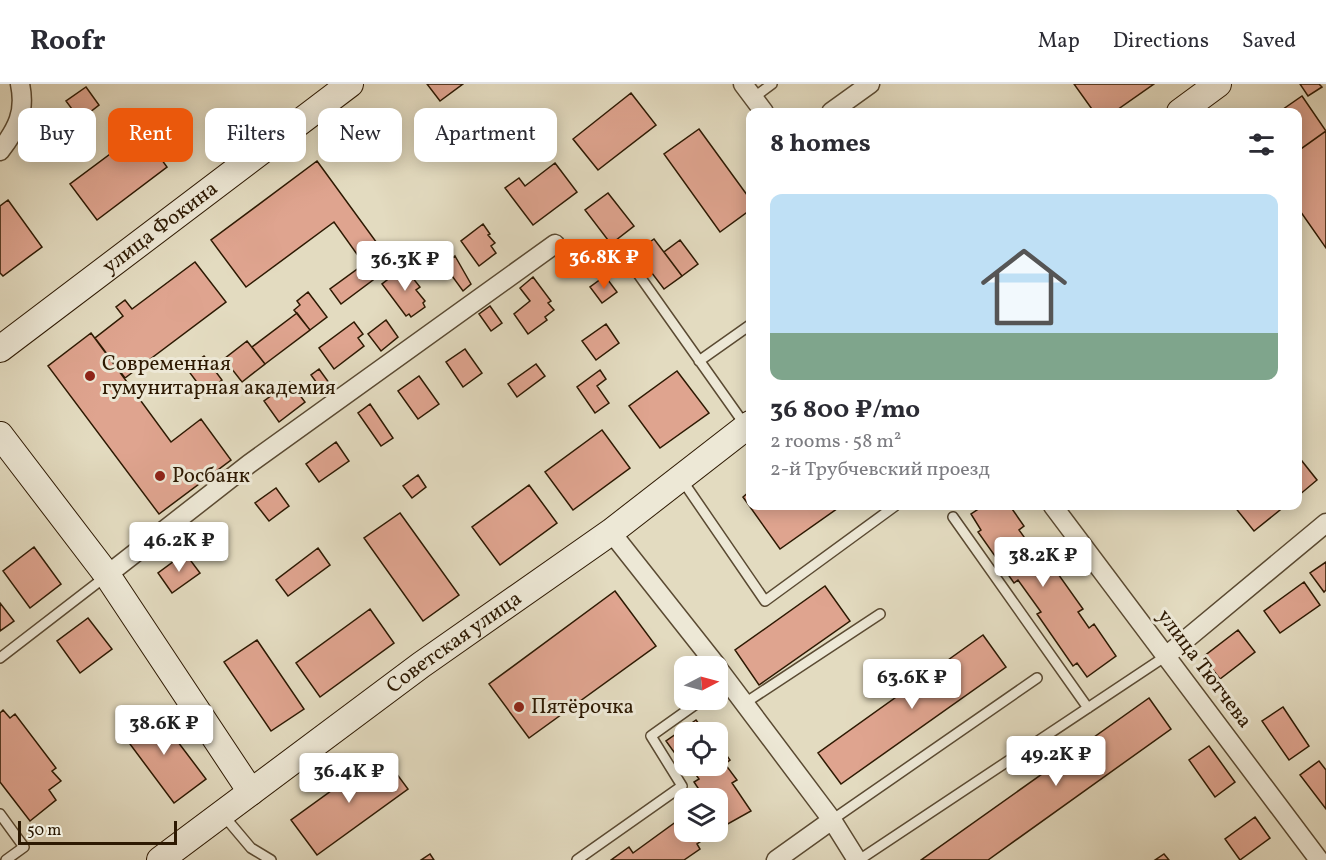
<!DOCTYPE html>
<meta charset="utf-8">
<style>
body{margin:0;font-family:Vollkorn,serif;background:#f7f7f7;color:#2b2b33;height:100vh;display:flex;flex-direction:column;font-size:22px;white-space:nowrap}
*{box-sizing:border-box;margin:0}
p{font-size:20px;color:#7c7c81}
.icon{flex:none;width:33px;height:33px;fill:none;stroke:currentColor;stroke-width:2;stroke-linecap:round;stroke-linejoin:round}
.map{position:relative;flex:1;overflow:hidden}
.sheet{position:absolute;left:746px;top:24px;width:556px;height:402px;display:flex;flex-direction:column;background:#fff;border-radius:12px;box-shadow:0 3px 15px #0003}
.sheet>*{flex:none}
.guide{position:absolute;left:18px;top:24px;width:570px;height:54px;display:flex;gap:12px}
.needle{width:39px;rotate:84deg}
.tools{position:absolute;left:674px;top:572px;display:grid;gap:12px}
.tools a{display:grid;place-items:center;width:54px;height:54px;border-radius:12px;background:#fff;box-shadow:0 3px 15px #0003;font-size:30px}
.scale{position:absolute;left:18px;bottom:15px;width:159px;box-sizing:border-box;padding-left:6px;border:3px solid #2d1902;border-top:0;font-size:16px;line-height:21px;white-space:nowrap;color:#2d1902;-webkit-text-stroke:4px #ede8d6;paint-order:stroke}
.price{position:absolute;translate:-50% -51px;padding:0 14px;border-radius:6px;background:#fff;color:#222;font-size:20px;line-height:39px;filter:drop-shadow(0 2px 3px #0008)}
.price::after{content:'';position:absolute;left:50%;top:36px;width:18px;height:14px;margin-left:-9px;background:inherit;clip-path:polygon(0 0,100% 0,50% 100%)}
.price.on{background:#ea580c;color:#fff}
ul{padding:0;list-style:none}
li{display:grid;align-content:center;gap:12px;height:318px;padding:0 24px}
li span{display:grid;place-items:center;height:186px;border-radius:12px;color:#555}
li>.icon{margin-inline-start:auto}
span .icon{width:108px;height:108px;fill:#fffc;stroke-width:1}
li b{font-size:26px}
h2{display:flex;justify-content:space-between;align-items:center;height:72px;padding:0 24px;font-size:26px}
.tag{padding:0 21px;border-radius:12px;background:#fff;box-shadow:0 3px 15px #0003;font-size:21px;line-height:54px}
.tag.on{background:#ea580c;color:#fff}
header{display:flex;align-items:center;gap:36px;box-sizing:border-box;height:84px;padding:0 30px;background:#fff;border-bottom:2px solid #e1e1e2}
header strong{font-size:28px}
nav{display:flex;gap:33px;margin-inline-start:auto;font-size:21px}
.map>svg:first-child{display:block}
.building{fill:#dfa48f;stroke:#2d1902;stroke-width:1.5}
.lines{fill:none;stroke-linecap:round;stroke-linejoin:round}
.service-casing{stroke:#5a4a32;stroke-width:12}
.minor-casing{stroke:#5a4a32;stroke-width:21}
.secondary-casing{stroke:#2d1902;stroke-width:28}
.service{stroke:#ede8d6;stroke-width:9}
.minor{stroke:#ede8d6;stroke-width:18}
.secondary{stroke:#ede8d6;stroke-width:26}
.poi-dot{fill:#8f2418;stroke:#ede8d6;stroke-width:2}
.labels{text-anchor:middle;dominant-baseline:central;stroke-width:6;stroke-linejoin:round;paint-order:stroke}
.street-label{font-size:21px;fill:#2d1902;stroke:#ede8d6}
.poi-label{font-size:21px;fill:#2d1902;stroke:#ede8d6;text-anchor:start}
</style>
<header>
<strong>Roofr</strong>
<nav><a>Map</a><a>Directions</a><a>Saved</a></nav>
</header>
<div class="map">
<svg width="1326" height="776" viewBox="0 0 1326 776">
<rect width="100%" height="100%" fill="#e3dbc0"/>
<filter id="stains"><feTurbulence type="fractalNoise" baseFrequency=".00333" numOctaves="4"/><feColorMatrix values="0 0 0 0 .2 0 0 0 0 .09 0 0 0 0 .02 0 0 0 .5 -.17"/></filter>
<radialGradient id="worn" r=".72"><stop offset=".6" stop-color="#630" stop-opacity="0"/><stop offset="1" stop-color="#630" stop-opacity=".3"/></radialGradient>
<path class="building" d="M427 0H463L440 17Z
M1074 0H1154L1114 28H1094Z
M1300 0H1319L1322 3 1308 12Z
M86 3 99 21 80 36 66 17Z
M631 9 656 41 598 86 573 55Z
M1302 12 1326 47 1298 67V28H1279Z
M699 45 750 115V126L720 148 664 70Z
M141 47 167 83 97 136 70 100Z
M1326 47V164L1298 124V67Z
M317 77 393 181 341 220 330 205 364 180 334 138 246 203 211 156Z
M555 79 577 108 533 141 505 104 519 94 525 102Z
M608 109 634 142 611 160 585 126Z
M8 116 42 163 3 192 0 189V122Z
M483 140 490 150 488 151 495 159 491 162 496 169 479 182 461 157Z
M654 155 682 192 664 205 636 168Z
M680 156 698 180 682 192 664 168Z
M455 172 471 200 463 207 444 181Z
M195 178 226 218 125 294 95 254 123 232 116 223 125 216 132 225Z
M404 183 420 203 416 206 425 217 423 219 425 223 411 233 409 230 406 232 382 200Z
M605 192 617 208 602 219 590 203Z
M533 193 551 217 548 219 554 226 545 233 547 236 528 250 514 230 530 217 520 204Z
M308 208 327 233 310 246 294 226 300 221 297 217Z
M490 222 502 239 491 247 479 230Z
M297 229 310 246 265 280 252 263Z
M386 236 398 253 381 267 368 250Z
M354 238 363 250 358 254 364 262 334 285 319 264Z
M606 240 619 259 596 276 582 257Z
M91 249 171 358 201 335 231 376 159 430 48 282Z
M247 257 265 280 242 298 224 275Z
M465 265 482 289 463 303 446 278Z
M204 272 222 296 205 309 187 285Z
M536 280 545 292 517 313 508 300Z
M319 285 335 307 327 313 311 291Z
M600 286 606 295 597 302 609 319 595 329 577 303Z
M677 287 709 329 660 364 629 322Z
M419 292 439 320 418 335 398 307Z
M290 298 305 318 279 338 264 317Z
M370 320 393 354 381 362 358 329Z
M602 346 630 384 573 426 545 388Z
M336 358 349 377 319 398 306 380Z
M1298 372 1317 396 1298 412Z
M418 391 426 403 412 414 403 402Z
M529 401 557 439 500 481 472 443Z
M276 404 289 422 269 437 255 419Z
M750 407V422H841L780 465 743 413Z
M983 422H1010L1024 442 1019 446 1029 460 1034 456 1083 525 1078 528 1089 544 1094 540 1116 572 1087 593 1077 579 1073 582 1037 530 1041 528 1018 496 1014 499 978 448 981 446 971 430Z
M1234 422H1285L1254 447Z
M400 429 459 511 423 537 364 454Z
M34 463 61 500 30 524 3 487Z
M318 464 330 481 288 512 276 496Z
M185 469 200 489 172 509 158 489Z
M1326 478V506L1324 508 1310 489Z
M1304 498 1320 521 1280 549 1264 527Z
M825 502 850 537 759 601 735 566Z
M615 507 656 562 529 654 489 600Z
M0 519 14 537 0 547Z
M370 525 394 559 320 613 296 579Z
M88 534 112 565 80 589 57 557Z
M1238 546 1255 568 1220 595 1203 573Z
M983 551 1006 583 841 700 818 669Z
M257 556 304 625 271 647 224 578Z
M1149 614 1171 645 988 776H921Z
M1283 623 1309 662 1289 676 1262 637Z
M153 625 206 695 174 719 121 648Z
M3 626 10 634 15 630 56 684 52 687 61 697 49 706 56 716 30 737 0 698V629Z
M696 636 705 648H684V682L666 657Z
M717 658 730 676 725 680 737 696 732 699 751 727 717 746V714H698L702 710 694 698 699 695 689 681H717Z
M1209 662 1235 698 1215 713 1189 676Z
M382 670 408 705 317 771 291 736Z
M1319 677 1326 686V725L1300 691Z
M684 732V747H716L697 760 700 765 684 776H611L629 763 633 769Z
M1255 733 1270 754 1240 776 1225 755Z
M430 770 434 776H421Z
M1164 770 1169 776H1155Z"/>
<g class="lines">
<g class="service-casing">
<path id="service" d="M753 14 772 0
M631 180 745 341
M699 277 750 241
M682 396 765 517 895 422
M953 433 1088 624
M0 574 105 493
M745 619 880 530
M0 730 24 763 6 776
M224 732 251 764 271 776
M832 736 1037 594
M577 776 682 702 651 652 703 615
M859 776 1166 572"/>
</g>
<g class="minor-casing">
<path id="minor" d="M743 0 764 28
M831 28 870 0
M0 67C17 45 26 28 20 0
M1053 422 1319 776
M611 448 717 582
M107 491 249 380 555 160
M1166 572 1326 439
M717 583 832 736 857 776
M776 776 832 736"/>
</g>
<g class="secondary-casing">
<g id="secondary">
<path d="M1180 28 1218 0"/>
<path id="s1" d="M0 265 350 0"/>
<path d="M0 351 107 491 251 708"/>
<path id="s2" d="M160 776 421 581 611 448 750 340"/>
</g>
</g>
<use href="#service" class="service"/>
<use href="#minor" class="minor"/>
<use href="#secondary" class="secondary"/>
</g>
<g class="poi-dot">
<circle cx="90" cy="292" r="6"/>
<circle cx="160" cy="392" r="6"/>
<circle cx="519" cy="623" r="6"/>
</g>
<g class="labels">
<g class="street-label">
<text stroke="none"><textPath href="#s1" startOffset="201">улица Фокина</textPath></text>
<text stroke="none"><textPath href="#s2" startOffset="366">Советская улица</textPath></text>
<text transform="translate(1204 585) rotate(53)">улица Тютчева</text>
</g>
<g class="poi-label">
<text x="102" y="280">Современная<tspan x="102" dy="24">гумунитарная академия</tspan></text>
<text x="172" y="392">Росбанк</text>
<text x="531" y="623">Пятёрочка</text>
</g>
</g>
<rect width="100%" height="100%" filter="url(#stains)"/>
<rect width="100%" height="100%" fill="url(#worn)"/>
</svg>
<div class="tools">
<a><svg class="needle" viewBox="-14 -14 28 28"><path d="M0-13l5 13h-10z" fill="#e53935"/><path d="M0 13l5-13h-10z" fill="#7c7c81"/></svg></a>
<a><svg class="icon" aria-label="locate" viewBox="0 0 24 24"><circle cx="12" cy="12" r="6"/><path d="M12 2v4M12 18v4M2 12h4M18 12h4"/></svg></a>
<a><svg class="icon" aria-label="layers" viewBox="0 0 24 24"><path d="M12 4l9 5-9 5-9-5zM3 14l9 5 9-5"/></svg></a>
</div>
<div class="scale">50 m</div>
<b class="price on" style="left:604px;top:206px">36.8K ₽</b>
<b class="price" style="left:405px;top:208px">36.3K ₽</b>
<b class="price" style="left:179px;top:489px">46.2K ₽</b>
<b class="price" style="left:1043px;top:504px">38.2K ₽</b>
<b class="price" style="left:912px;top:626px">63.6K ₽</b>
<b class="price" style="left:164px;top:672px">38.6K ₽</b>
<b class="price" style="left:1056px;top:703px">49.2K ₽</b>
<b class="price" style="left:349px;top:720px">36.4K ₽</b>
<div class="guide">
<a class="tag">Buy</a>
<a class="tag on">Rent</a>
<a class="tag">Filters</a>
<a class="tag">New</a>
<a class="tag">Apartment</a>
</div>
<section class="sheet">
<h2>8 homes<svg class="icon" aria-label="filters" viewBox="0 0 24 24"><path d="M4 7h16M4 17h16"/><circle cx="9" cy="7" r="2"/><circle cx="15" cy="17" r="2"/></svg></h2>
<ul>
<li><span style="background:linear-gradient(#bfe0f5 75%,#7fa58c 0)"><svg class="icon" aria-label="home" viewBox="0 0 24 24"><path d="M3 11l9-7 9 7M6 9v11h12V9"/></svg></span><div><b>36 800 ₽/mo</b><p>2 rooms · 58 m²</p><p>2-й Трубчевский проезд</p></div></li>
</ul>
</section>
</div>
